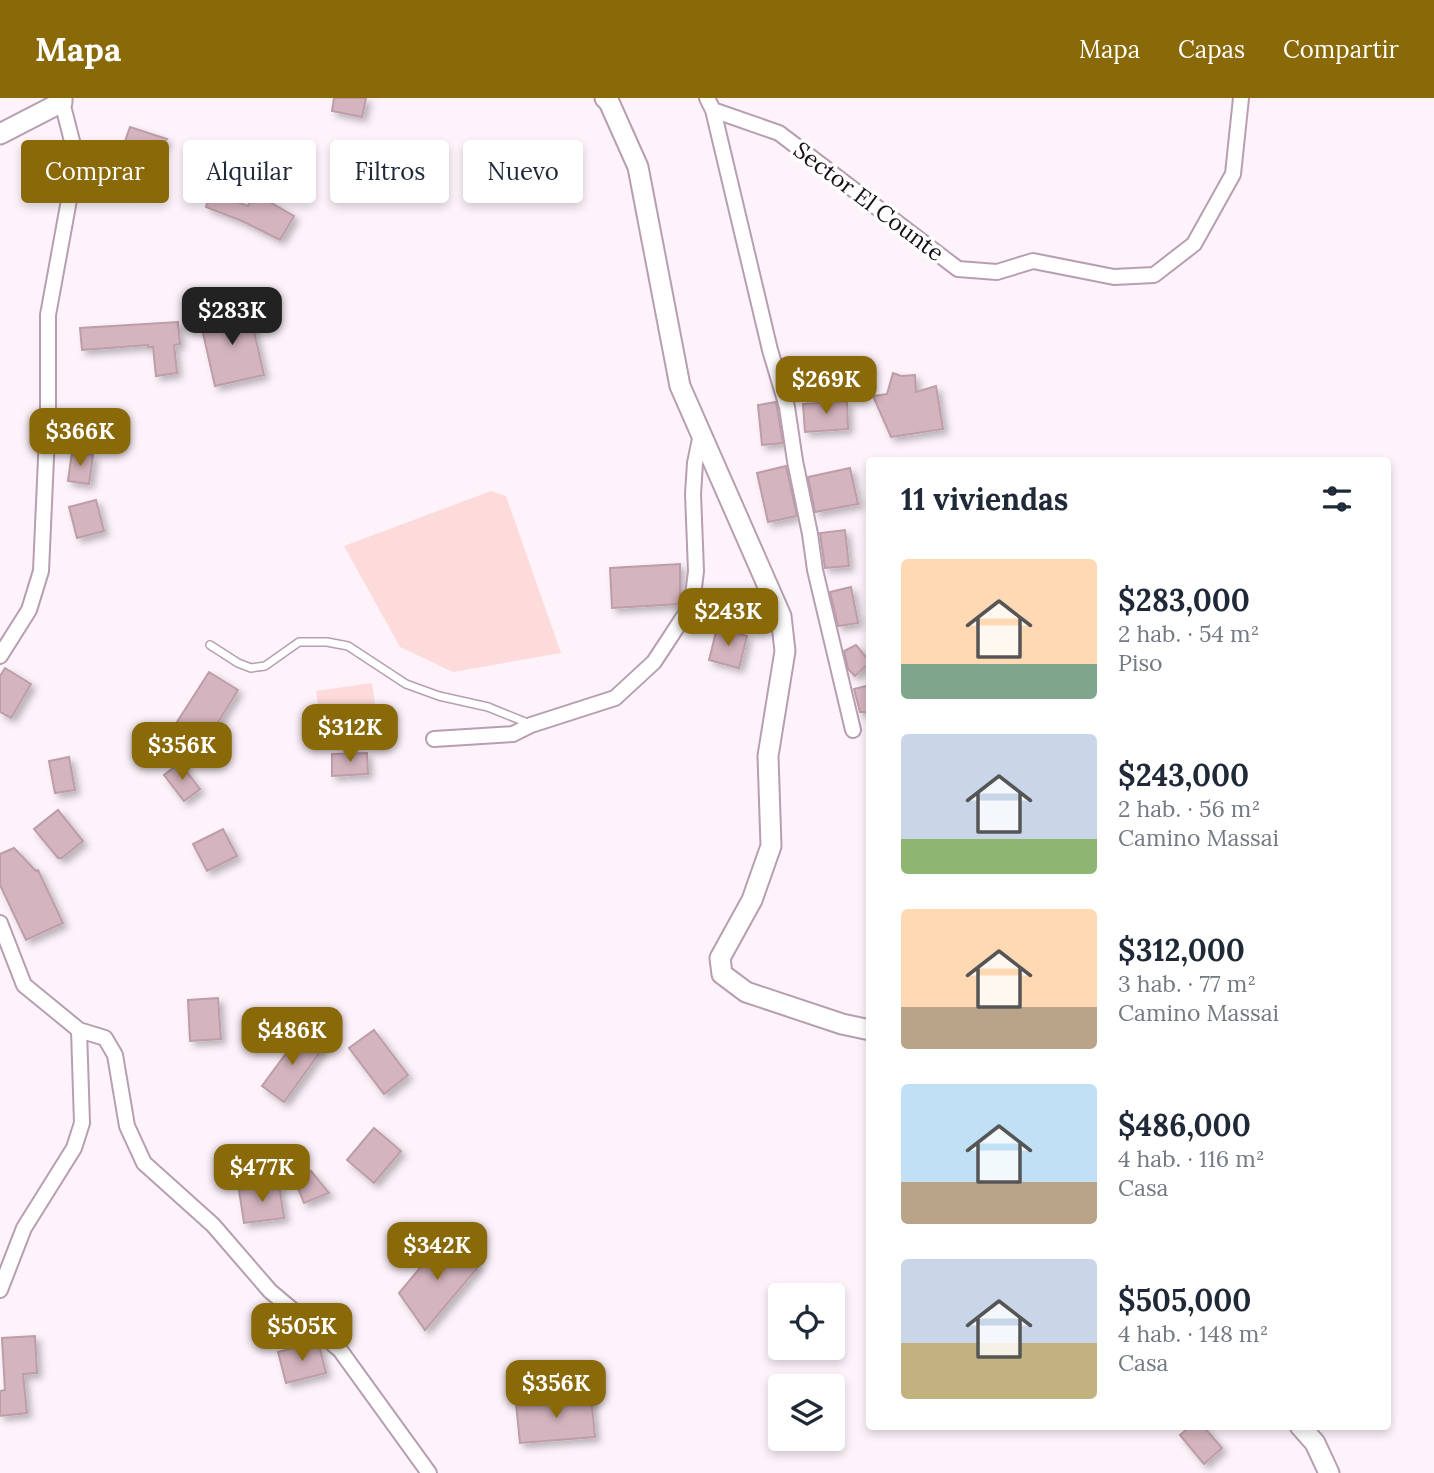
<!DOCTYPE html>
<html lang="es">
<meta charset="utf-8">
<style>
body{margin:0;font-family:Lora,serif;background:#f2f2f3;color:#1f2937;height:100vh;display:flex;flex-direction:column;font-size:26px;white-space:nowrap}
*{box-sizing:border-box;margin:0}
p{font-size:23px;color:#747a83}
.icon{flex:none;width:38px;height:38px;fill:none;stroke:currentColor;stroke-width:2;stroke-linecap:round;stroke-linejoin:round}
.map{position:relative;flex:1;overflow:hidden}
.details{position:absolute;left:866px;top:359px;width:525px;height:973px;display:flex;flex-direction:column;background:#fff;border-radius:7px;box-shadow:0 4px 10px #0003}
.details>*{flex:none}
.banner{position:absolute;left:21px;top:42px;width:665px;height:63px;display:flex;gap:14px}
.controls{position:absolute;left:768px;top:1185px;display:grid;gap:14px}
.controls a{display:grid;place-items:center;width:77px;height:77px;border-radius:7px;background:#fff;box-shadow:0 4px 10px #0003;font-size:35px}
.price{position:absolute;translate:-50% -60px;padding:0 16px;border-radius:14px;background:#8a6908;color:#fff;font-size:23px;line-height:46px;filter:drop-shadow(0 2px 4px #0008)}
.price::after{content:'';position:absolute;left:50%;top:42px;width:21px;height:16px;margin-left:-10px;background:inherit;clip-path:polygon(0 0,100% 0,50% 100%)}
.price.on{background:#222;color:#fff}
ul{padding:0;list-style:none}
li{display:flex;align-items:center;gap:21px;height:175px;padding:0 35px}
li span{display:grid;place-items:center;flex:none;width:196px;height:140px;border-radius:7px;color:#555}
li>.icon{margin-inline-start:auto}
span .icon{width:84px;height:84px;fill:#fffc;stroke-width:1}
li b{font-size:30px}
h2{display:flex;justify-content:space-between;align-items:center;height:84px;padding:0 35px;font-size:30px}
.chip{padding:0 24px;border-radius:7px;background:#fff;box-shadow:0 4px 10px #0003;font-size:24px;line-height:63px}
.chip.on{background:#8a6908;color:#fff}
header{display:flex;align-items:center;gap:42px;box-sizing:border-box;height:98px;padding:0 35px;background:#8a6908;color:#fff}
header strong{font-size:33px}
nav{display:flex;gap:38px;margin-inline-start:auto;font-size:24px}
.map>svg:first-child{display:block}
.green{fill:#fcdbda}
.building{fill:#d4b4be;stroke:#bd9da7;stroke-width:2;filter:url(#shadow)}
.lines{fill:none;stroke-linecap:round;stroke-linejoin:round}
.lane-casing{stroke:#b79eb1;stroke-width:10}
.street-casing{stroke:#b79eb1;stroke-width:18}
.secondary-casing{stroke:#b79eb1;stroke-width:23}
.lane{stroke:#fff;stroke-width:7}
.street{stroke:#fff;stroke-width:14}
.secondary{stroke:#fff;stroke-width:19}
.labels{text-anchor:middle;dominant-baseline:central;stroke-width:7;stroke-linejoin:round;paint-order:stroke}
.street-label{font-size:23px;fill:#191017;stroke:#fff}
</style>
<header>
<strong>Mapa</strong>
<nav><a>Mapa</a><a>Capas</a><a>Compartir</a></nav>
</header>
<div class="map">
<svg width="1434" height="1375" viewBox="0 0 1434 1375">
<defs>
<filter id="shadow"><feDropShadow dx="4.5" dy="4.5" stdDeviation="3.5" flood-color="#0004"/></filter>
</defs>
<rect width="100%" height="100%" fill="#fef3fb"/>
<path class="green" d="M491 393 506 398 561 555 453 574 400 549 344 448Z
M372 585 377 618 321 626 316 593Z"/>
<path class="building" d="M334 0H366L362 19 332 13Z
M130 29 167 41 128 93 118 63Z
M211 94 248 108 254 95 294 118 280 142 242 123 206 109Z
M249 211 264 277 215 288 200 222Z
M178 224 180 246 174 247 177 275 156 278 153 249H148V247L82 252 80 230Z
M893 275 901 278 915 277 916 294 936 288 943 331 891 339 873 298 887 296Z
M847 303 848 331 805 334 803 306Z
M776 304 783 345 762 347 758 307Z
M72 354 93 357 89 386 68 383Z
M786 368 797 418 768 424 757 375Z
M850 370 858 406 815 414 808 379Z
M96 402 104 433 77 440 69 409Z
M845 432 849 468 825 470 820 435Z
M680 466V506L612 510 610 470Z
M851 489 858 525 838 528 830 494Z
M717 530 747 538 739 570 709 562Z
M856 547 870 564 855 578 848 571 844 553Z
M5 570 31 586 11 620 0 614V578Z
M209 574 238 592 207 642 177 624Z
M870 587V614H860L854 591Z
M367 655 368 676 332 678V656Z
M69 659 75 692 55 695 49 663Z
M180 665 200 691 184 703 164 677Z
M58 712 83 743 62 760H58L34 731Z
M223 731 237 758 207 773 193 746Z
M14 750 36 773 38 772 63 825 26 842 0 787V756Z
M218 900 221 941 190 943 188 902Z
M374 932 408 977 384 996 349 950Z
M301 935 323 950 284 1004 262 988Z
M374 1030 401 1053 374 1085 347 1062Z
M311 1073 329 1095 304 1105 296 1085Z
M279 1086 284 1120 244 1125 239 1092Z
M445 1140 479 1168 425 1232 399 1195Z
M35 1238 37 1275 23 1276 27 1315 0 1318V1293L5 1292 2 1240Z
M313 1245 320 1251 326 1275 286 1285 278 1254Z
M591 1299 595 1339 520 1345 516 1305Z
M1190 1328H1203L1222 1350 1204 1366 1180 1337Z"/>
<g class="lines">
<g class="lane-casing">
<path id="lane" d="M210 547 238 565 251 570 265 568 299 544H327L348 548 406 586 439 598 488 609 530 626"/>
</g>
<g class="street-casing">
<path id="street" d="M707 0 713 12 779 35 958 171 997 174 1033 163 1114 179 1154 177 1194 146 1233 76 1241 0
M713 12 770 252 787 309 795 363 810 436 815 472 853 632
M0 558 29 512 41 473 48 315V217L73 80V47L62 4
M434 641 513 636 531 627 615 600 654 564 692 506 696 473 693 396 695 365 701 336
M0 825 24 887 79 932 82 1025 74 1050 24 1130 0 1192
M79 932 105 940 115 957 127 1028 144 1065 213 1127 270 1193 340 1252 429 1375"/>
</g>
<g class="secondary-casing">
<path id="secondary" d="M605 0 609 4 638 69 680 288 781 518 785 553 768 658 771 748 752 802 720 860 722 876 746 894 842 926 870 932
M0 36 62 4V0
M1300 1328 1315 1345 1329 1375"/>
</g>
<use href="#lane" class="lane"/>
<use href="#street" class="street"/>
<use href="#secondary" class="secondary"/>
</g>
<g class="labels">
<g class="street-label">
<text transform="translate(869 103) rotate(37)">Sector El Counte</text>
</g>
</g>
</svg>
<div class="controls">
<a><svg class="icon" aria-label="locate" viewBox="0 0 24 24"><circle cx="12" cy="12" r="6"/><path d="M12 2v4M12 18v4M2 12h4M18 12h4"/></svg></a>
<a><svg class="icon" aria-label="layers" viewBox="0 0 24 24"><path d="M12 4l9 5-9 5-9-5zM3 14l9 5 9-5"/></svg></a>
</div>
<b class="price on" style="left:232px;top:249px">$283K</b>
<b class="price" style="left:826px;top:318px">$269K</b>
<b class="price" style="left:80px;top:370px">$366K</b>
<b class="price" style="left:728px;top:550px">$243K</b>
<b class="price" style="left:350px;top:666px">$312K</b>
<b class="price" style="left:182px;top:684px">$356K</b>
<b class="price" style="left:292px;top:969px">$486K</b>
<b class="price" style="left:262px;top:1106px">$477K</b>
<b class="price" style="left:437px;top:1184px">$342K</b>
<b class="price" style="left:302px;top:1265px">$505K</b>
<b class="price" style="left:556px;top:1322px">$356K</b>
<div class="banner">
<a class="chip on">Comprar</a>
<a class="chip">Alquilar</a>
<a class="chip">Filtros</a>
<a class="chip">Nuevo</a>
</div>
<section class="details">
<h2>11 viviendas<svg class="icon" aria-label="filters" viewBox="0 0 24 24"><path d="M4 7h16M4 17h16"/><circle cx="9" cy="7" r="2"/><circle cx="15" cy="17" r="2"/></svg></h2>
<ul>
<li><span style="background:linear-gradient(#ffd9b3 75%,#7fa58c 0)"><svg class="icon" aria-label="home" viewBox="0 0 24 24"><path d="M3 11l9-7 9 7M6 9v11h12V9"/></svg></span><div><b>$283,000</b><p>2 hab. · 54 m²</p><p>Piso</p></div></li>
<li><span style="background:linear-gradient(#c9d6e8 75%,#8fb573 0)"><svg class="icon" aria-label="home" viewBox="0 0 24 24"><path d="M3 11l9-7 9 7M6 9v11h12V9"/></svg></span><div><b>$243,000</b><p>2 hab. · 56 m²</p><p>Camino Massai</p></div></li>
<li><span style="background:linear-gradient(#ffd9b3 70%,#b9a48a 0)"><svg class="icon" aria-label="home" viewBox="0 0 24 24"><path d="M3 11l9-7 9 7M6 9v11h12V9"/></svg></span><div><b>$312,000</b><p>3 hab. · 77 m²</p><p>Camino Massai</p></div></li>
<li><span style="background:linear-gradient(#bfe0f5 70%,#b9a48a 0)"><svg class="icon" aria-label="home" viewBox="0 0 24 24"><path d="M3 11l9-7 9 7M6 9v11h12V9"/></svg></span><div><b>$486,000</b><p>4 hab. · 116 m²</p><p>Casa</p></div></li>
<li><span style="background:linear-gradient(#c9d6e8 60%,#c2b280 0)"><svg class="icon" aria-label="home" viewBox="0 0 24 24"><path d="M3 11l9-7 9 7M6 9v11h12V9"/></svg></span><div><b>$505,000</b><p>4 hab. · 148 m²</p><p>Casa</p></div></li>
</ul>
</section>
</div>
